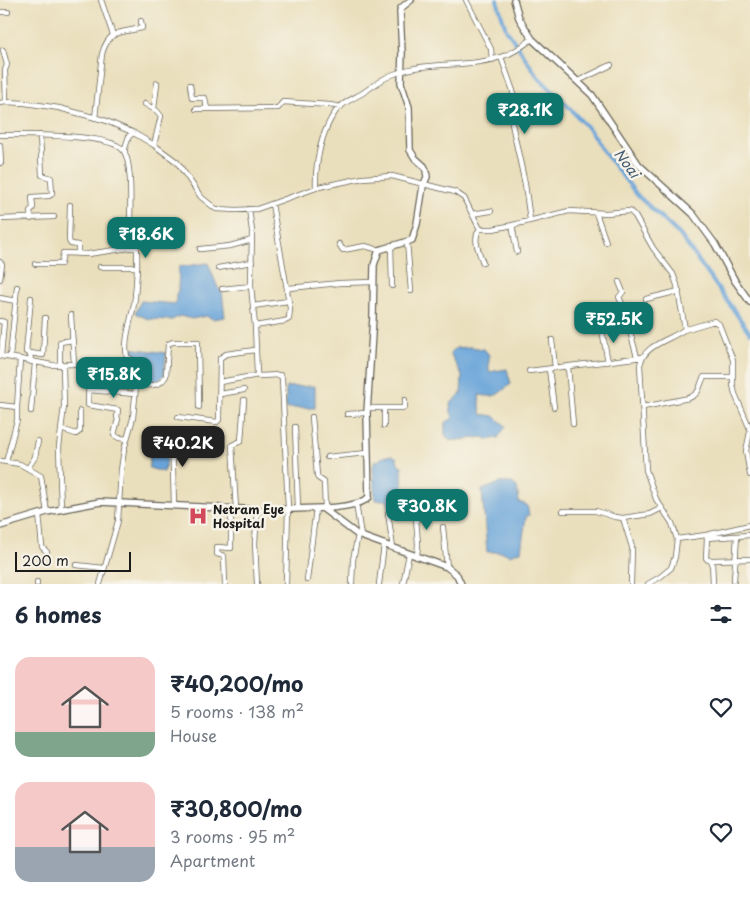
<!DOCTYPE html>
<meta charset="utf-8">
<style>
body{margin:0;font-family:"Playpen Sans",sans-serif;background:#f2f2f3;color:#1f2937;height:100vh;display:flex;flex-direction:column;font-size:19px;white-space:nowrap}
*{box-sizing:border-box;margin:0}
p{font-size:16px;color:#747a83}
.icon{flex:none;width:28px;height:28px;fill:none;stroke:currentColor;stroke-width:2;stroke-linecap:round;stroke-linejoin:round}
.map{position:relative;height:584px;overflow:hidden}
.panel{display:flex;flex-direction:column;background:#fff;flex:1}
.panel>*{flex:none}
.scale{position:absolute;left:15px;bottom:12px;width:116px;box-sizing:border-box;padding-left:5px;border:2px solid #1c1c1c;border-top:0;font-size:14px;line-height:18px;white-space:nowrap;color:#1c1c1c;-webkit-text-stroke:4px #f7f3e8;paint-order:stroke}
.price{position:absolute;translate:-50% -42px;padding:0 11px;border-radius:10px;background:#0f766e;color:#fff;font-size:16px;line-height:32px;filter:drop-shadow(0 1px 2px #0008)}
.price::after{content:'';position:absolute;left:50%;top:30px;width:15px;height:11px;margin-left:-8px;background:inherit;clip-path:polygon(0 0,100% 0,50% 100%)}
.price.selected{background:#222;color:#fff}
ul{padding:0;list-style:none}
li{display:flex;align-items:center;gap:15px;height:125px;padding:0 15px}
li span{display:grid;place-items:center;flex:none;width:140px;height:100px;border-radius:15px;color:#555}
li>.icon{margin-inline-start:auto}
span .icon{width:60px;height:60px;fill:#fffc;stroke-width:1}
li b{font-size:21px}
h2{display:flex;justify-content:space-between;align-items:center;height:60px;padding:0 15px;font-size:21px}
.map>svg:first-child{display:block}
.water{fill:#69a4d9;stroke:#42607a}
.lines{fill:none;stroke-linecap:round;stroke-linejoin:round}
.canal{stroke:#69a4d9;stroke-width:4}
.minor-casing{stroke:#646054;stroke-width:6}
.tertiary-casing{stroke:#646054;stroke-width:8}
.minor{stroke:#fff;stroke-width:4.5}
.tertiary{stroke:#fff;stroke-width:5.5}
.labels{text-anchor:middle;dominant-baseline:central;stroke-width:5;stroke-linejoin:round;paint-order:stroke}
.poi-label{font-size:12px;font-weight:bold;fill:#1c1c1c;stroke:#f7f3e8;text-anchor:start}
.water-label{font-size:14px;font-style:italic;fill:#3f5971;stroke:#f7f3e8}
</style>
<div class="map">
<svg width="750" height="584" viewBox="0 0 750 584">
<rect width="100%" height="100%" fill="#f7f3e8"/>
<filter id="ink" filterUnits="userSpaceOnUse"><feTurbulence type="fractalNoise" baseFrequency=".02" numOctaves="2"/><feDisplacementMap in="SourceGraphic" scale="10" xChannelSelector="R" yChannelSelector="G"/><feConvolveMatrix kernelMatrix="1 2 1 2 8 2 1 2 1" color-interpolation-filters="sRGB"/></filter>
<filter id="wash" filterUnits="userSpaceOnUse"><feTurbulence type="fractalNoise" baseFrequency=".0096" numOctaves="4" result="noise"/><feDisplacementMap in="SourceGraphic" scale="20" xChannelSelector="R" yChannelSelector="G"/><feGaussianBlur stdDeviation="1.12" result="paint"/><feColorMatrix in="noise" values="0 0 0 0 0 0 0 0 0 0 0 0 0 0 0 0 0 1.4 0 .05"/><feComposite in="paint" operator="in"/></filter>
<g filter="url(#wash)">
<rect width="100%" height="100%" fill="#eadfbc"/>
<path class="water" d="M208 263 218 288 222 292 225 317 213 319 206 316 192 319 180 316 172 320 148 319 135 313 141 301 176 304V294L178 291 179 267Z
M471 347 484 349 489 355V372L507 369 511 384C496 395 498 398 479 395L481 414 494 416 506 426 498 438 488 440 484 437 450 441 445 435V423L453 418 451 412 450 404 461 394 462 376 450 353 456 348Z
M129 348 166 353 164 375 157 382 140 379 136 375V362L131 359Z
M315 386V408H286V387Z
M156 453 164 455 167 461 163 472 149 468 150 455Z
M391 455 396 457 399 465 402 466 403 500 400 505 389 509 387 500H375L373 467 375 460 379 461 381 458Z
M500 483H512L517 487 519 502 527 505 529 515 526 517 521 551 509 555 503 552H487L482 490Z"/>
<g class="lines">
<path class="canal" d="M497 0 506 29 538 77 566 104 591 132 603 151 638 196 680 235 750 333"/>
</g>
</g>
<g filter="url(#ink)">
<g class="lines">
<g class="minor-casing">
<path id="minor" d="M101 0 113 35
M466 0 491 49 492 60
M0 12H8
M3 50 7 65 5 70 6 102
M501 57 513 91 512 124 525 184 530 220
M578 81 611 65
M190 85 192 98H205L207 109
M0 103 6 102 25 103 59 108 104 120 132 132 154 145 177 162 201 197 216 209 237 210 257 209 319 187 363 178 392 176 455 192 464 198 480 229H493L513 225 569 211 606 213 630 211 635 216 653 248 673 274 677 285 685 329C671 340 644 344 640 365L646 470 656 499 672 523 677 539 675 557 671 568 660 577 648 584
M145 104 157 111 161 116 154 145
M154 109 157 83
M196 109 278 108 283 102 330 105 341 107
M95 118 102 54C109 29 121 33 142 28L141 21
M0 135C22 135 110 133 123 150 133 162 130 210 130 226 130 233 134 237 136 244 139 258 136 283 135 297 133 317 123 338 127 357L135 361 138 366 133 418 124 450 121 470 118 521 100 584
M0 145 1 163
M125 153V148L129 136 134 133
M316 188C315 164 321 131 336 111 342 103 352 99 361 94 374 86 381 78 397 73 431 60 472 69 506 55 515 52 524 45 532 39
M272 204 287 289
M70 205 69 241 71 244 78 245V253
M249 209 252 231 251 286 255 326
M596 213 606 242
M472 214 491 211
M0 219 54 217
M31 219 30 211 33 208 32 197 49 196 52 194 51 178 42 175 40 135
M512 225 517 252
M480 229C472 238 479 252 483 263
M407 242 411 291
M339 244 343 250 365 246 379 250
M391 245 392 286
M200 249 230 246 252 240
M0 262 2 264 0 279
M35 264H61L63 253 88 254 136 247
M100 267H136
M218 268 252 262
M619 282 623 292 619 297 623 306 637 357
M222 289 251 286
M0 298 16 301
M646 299 679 291
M253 306 288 301
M0 321 4 322 1 356
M602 330 608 362
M684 330 714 321 719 324 733 360V385L735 394 750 429
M592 331 628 323
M552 340 555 368
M30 353 43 355 45 318
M0 356 20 359 17 407V420L6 462
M10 357 17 287
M20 359 52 365 74 364 71 315
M31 362 30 353 26 352 31 298
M60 365V342L73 340
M568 367 573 424
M549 369 554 407
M529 371 643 357
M89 372 88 405 118 410 117 417 118 419 114 435 119 438 127 439
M220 382 258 375
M136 383C147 386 160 388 166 376L168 344 173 342H198L199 407
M89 390 135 394
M220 394 244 390
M0 405 17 407
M643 407 689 398C702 392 698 387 704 377H733
M368 408H403L405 407V400
M31 411 35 363
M347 414 367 413
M178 417 217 422 219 420 220 358 226 354 255 350
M312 417 317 475 318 478 324 482 325 508
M384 426V408
M295 427 298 508
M61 429 76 434 80 431V411
M172 431 174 506
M750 432 746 451 750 475
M327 457 367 453
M0 461 20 464 41 476 47 512
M28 468 35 457 38 441
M356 503 361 536
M415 505 418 544 417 557
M61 509 59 447 64 406 63 366
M236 509 232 445 241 441 244 400
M257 510 255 543 257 584
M563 511H596L615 517 623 518 650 514 662 508
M388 513 393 548
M39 514 42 547 47 552
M623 518 632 547 631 584
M443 527 447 567
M677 539 706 535 750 525
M712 560 750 559
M76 565 104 568
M307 580 316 508
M734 580 737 536
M37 582V584
M225 584 224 556 217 554V547L231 548V508
M286 584 288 509 282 378 280 375 259 376 257 374 255 326 285 321 289 319 290 308 287 291 289 288 340 283 374 282
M352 584 353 560 358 535
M379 584 384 545
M403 584 409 554
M713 584 712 560H708L706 558 707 538 750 535"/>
</g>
<g class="tertiary-casing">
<path id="tertiary" d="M514 0 519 18 532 39 592 95 639 165 693 214 715 244 735 281 750 302
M322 508C333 508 361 506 369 497L367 413 373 317 374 265 379 250 412 240 417 224 423 186 427 177 426 170 424 166 415 158 410 150 409 107 401 83 402 53 400 11 401 8 411 0
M0 526 47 512 100 502 263 510 322 508 358 535 447 567 457 575 461 584"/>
</g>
<use href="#minor" class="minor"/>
<use href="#tertiary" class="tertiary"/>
</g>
</g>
<defs>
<g id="hospital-bare" transform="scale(1.5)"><path d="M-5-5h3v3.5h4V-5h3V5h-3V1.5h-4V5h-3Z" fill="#d1495b" stroke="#f7f3e8" stroke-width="2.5" paint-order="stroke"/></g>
</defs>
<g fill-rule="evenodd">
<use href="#hospital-bare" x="198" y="516"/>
</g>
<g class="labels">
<g class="poi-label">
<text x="213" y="509">Netram Eye<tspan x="213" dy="14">Hospital</tspan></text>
</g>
<g class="water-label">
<text transform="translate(627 163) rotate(53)">Noai</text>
</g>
</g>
</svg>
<div class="scale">200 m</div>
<b class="price" style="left:525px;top:135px">₹28.1K</b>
<b class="price" style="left:146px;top:259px">₹18.6K</b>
<b class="price" style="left:614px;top:344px">₹52.5K</b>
<b class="price" style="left:114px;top:399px">₹15.8K</b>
<b class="price selected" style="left:183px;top:468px">₹40.2K</b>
<b class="price" style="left:427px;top:531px">₹30.8K</b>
</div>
<section class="panel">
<h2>6 homes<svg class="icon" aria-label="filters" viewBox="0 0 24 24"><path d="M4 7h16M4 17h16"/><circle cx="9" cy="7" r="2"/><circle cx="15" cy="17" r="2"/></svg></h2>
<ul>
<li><span style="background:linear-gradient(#f6c9c9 75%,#7fa58c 0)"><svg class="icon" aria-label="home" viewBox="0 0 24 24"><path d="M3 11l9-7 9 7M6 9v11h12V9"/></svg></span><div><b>₹40,200/mo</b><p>5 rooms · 138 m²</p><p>House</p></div><svg class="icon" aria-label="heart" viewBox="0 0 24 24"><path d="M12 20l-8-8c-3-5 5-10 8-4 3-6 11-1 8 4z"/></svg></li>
<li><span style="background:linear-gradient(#f6c9c9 65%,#9aa5b1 0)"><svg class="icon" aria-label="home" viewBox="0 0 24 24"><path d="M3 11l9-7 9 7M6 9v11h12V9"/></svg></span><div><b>₹30,800/mo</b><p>3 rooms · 95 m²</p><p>Apartment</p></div><svg class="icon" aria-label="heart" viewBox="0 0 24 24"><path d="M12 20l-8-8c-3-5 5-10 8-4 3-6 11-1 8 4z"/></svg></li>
</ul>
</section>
